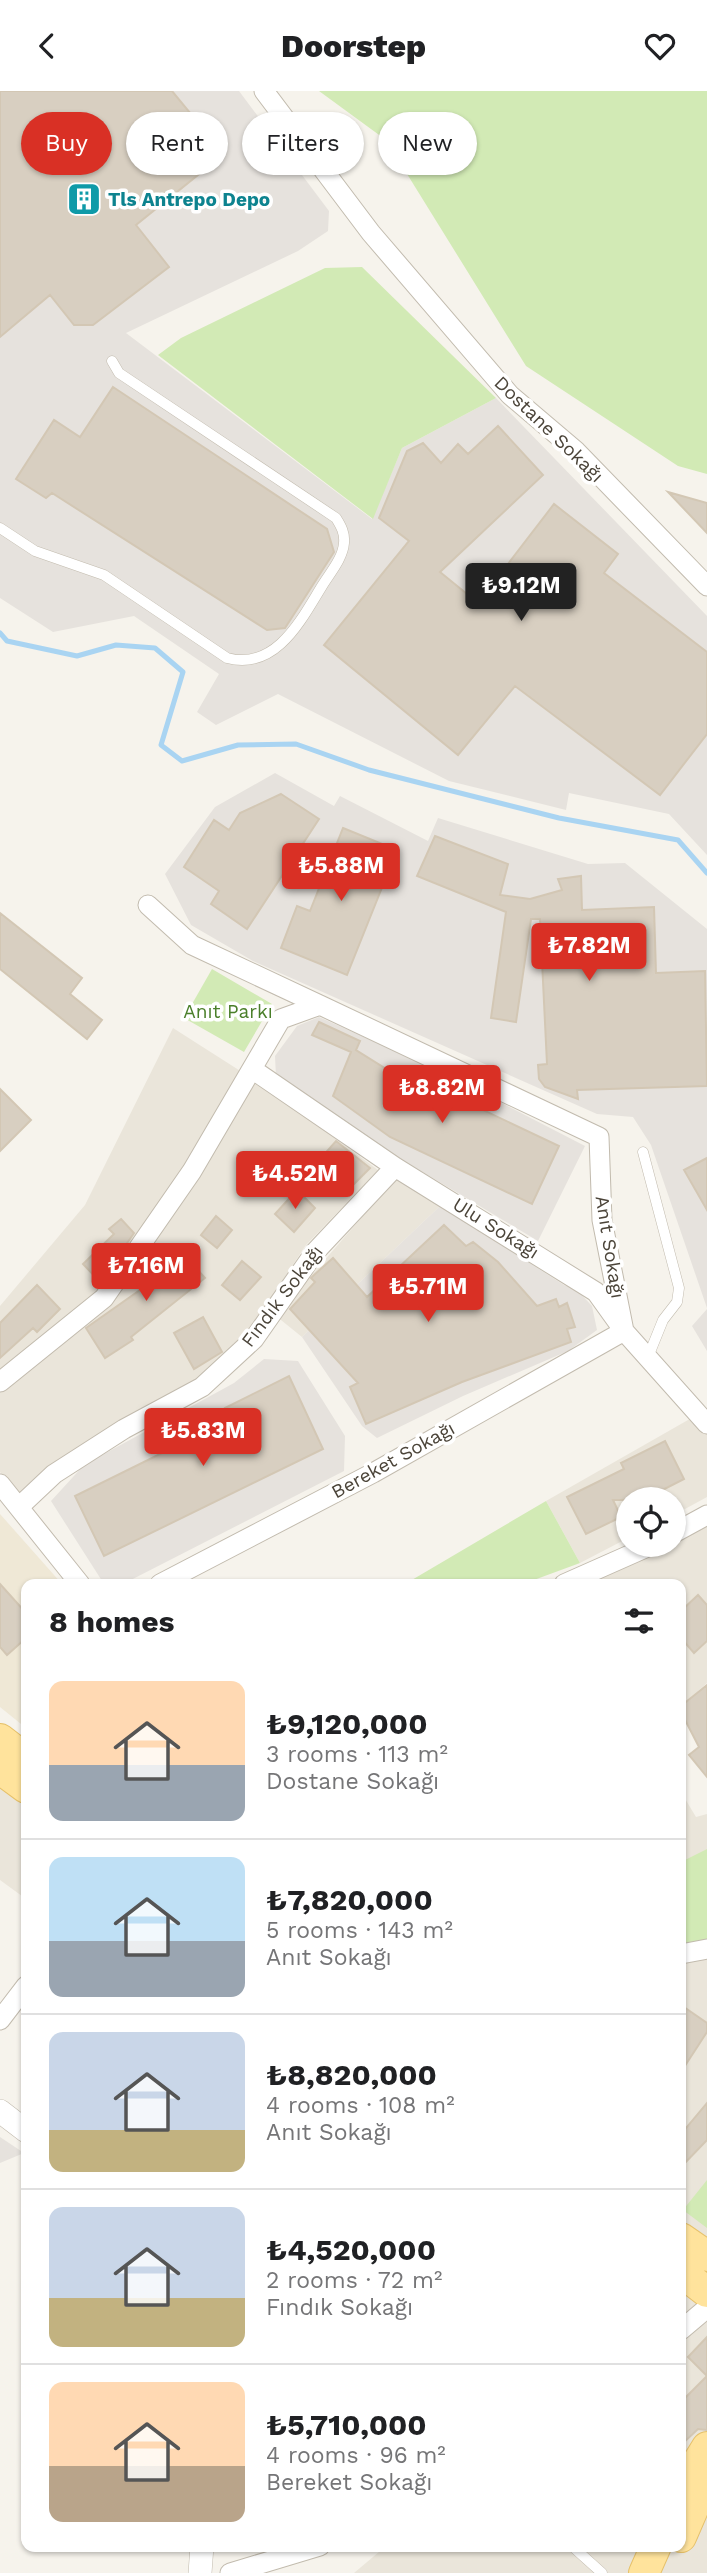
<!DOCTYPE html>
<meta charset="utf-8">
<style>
body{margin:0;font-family:"Work Sans",sans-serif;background:#f6f6f6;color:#202124;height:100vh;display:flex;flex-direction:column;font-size:26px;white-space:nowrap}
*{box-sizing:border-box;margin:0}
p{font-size:23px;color:#757577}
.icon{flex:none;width:38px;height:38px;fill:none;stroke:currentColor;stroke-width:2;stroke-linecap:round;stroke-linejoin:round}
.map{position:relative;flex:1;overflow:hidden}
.side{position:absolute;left:21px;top:1488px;width:665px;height:973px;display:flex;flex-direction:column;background:#fff;border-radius:14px;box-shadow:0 2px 5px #0004}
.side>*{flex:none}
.hud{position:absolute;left:21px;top:21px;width:665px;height:63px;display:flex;gap:14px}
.buttons{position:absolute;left:616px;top:1396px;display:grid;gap:14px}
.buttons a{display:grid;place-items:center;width:70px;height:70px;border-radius:50%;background:#fff;box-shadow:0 2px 5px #0004;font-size:35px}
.price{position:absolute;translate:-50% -60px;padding:0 16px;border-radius:7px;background:#d93025;color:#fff;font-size:23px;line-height:46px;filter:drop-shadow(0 2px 4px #0008)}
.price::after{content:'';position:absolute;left:50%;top:42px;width:21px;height:16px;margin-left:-10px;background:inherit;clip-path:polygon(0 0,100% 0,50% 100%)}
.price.on{background:#222;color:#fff}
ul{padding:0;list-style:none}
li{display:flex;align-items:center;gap:21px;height:175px;padding:0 28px}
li+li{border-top:2px solid #e0e0e0}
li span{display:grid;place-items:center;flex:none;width:196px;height:140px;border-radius:14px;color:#555}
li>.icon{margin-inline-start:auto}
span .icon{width:84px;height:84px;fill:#fffc;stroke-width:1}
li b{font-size:30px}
h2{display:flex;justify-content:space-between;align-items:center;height:84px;padding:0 28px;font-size:30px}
.tag{padding:0 24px;border-radius:32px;background:#fff;box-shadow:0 2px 5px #0004;font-size:24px;line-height:63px}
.tag.on{background:#d93025;color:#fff}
header{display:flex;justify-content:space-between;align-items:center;height:91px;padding:0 28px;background:#fff;font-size:32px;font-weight:800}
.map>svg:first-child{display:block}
.residential{fill:#eae5da}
.industrial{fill:#e6e2dd}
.education{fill:#efe8d6}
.green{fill:#d2eab5}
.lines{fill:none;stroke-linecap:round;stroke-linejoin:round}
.stream{stroke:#a9d4f2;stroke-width:5}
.building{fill:#d8cfc1;stroke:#d3c7b4;stroke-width:2}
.service-casing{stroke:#c2bbae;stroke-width:11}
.minor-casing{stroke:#c2bbae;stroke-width:21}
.tertiary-casing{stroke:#c2bbae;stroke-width:24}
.primary-casing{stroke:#e6c16a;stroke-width:32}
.service{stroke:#fff;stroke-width:10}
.minor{stroke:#fff;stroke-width:19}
.tertiary{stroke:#fff;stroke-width:23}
.primary{stroke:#ffe39c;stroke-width:30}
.labels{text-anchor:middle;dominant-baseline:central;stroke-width:7;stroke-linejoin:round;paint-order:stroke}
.culture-label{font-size:19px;font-weight:bold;fill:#0d838f;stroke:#fff;text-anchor:start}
.street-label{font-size:19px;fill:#4b4439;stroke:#fff}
.park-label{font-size:19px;fill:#4a7f2a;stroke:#fff}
</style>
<header><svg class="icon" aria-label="back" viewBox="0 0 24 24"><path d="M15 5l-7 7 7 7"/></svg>Doorstep<svg class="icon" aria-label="heart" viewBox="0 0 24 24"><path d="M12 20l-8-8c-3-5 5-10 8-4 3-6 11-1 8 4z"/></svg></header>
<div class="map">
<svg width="707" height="2482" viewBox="0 0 707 2482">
<rect width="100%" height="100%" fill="#f6f3ec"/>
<path class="residential" d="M173 937 267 997 378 1079 306 1154 247 1243 198 1290 20 1402 0 1381V1215L85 1114Z
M396 1087 440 1115 302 1246 276 1225Z
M695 1325 707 1340V1406L674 1424V1409H628V1447L580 1472 546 1410Z
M707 1432V1592L681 1615V1493H583L662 1454H674V1448Z
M0 1691 26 1711V1808L0 1789Z
M681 1701 696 1726 707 1723V2146L681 2129Z
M681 2197 707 2216V2482H354L386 2455H681Z"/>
<path class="industrial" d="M0 0H239L329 120 328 140 298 160 126 242 372 428 402 357 496 307 707 525V764L669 723 569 702 566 719 449 690 278 603 216 634 197 621 219 583 134 525 53 541 0 507Z
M275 682 334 715 340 705 428 750 438 727 588 773 625 772 707 838V1217L651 1054 633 1026 597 1023 253 870 191 834 165 783 215 716Z
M319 926 436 978 585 1055 538 1150 396 1065 276 986 275 965 297 935Z
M440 1115 564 1194 576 1198 592 1215 597 1239 568 1260 463 1305 377 1347 362 1335 302 1246Z
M707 1218V1260L692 1235Z
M264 1268 298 1270 345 1345 344 1380 123 1493H104L51 1410 84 1374 234 1292Z
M0 2046 24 2062 0 2072Z"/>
<path class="education" d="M0 1423 62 1493H26V1637L0 1616Z"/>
<path class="green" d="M319 0H707V383L678 375 526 275 386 49Z
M362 176 496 307 402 357 373 428 158 264 181 247 325 177Z
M212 878 272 913 244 961 184 927Z
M546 1410 580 1472 523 1493H405Z
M707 1758V1848L687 1853 681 1838V1771Z
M707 2089V2137L683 2119Z"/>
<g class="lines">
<path class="stream" d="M0 542 7 550 77 565 116 554 155 557 183 581 161 654 182 670 238 654 296 653 369 679 559 727 678 749 707 782"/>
</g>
<path class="building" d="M0 0H172L224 63 136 134 169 176 93 234H74L50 204 0 246Z
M113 296 327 438 334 461 285 537 267 539 52 402 46 407 16 388 54 329 80 346Z
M498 335 543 384 440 481 478 512 554 413 618 463 604 482 707 561V643L660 704 515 595 458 664 324 554 409 450 379 427 407 360 423 352 441 372 458 353 468 363Z
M668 401 707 412V442Z
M281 703 319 728 247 838 211 813 219 800 184 776 214 729 229 739 240 722Z
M343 737 397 759 347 884 281 857 297 815 310 820Z
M435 745 508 773 500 804 530 808 562 799 558 788 581 785 582 819 654 816 656 882 705 880 707 995 577 999 578 1008 545 996 539 988 538 974 547 973 540 828H531L516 931 491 927 506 821 417 785Z
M0 822 82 887 70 903 102 929 87 948 0 878Z
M319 931 360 950 356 959 436 1009 441 999 559 1055 532 1113 390 1046 333 1005 351 961 312 944Z
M0 998 31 1029 0 1060Z
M336 1050 370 1077 351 1096 321 1067Z
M707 1067V1119L684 1079Z
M297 1099 315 1117 294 1141 275 1123Z
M216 1125 232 1139 217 1157 201 1144Z
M121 1128 134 1142 100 1191 83 1173 114 1143 109 1138Z
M444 1134 466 1155 473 1151 498 1171 537 1215 556 1208 559 1216 567 1212 575 1236 567 1238 571 1251 462 1291 366 1333 350 1296 358 1292 290 1218 315 1191 311 1187 314 1184 333 1167 367 1206Z
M177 1156 205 1187 131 1246 133 1249 105 1267 86 1237 157 1187 150 1179Z
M242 1170 261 1186 240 1209 222 1194Z
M37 1194 60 1218 37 1241 33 1237 0 1267V1232Z
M203 1226 222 1261 194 1278 174 1242Z
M289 1285 323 1358 104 1465 75 1405 231 1328 225 1317Z
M665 1350 684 1388 643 1409H613L621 1426 586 1443 567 1406 624 1378 621 1372Z
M0 1493 26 1522V1547L7 1564 0 1556Z
M698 1504 707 1514V1550L694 1562 681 1547V1520Z
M707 1594V1686L689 1664 699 1656 681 1621V1615Z
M681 1914 707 1932V1941L681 1981Z
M707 2012V2049L681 2076V2043Z
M707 2246V2285L688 2266Z
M707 2285V2339L698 2338 681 2354V2311Z"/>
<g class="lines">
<g class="service-casing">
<path id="service" d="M0 437 35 460 104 484 227 567C276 580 301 529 322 495 330 482 343 467 344 452 345 442 341 435 336 427L119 282 112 270
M643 1061 679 1197 677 1211 663 1229 648 1266
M572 2455 602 2482"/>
</g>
<g class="minor-casing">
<path id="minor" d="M264 0 371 142 510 304 576 360 707 495
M148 814 192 854 320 914
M252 978 395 1076 596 1201 624 1240 707 1333
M0 1291 104 1207 192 1080 281 928 320 914 599 1046 602 1129 624 1240 373 1382 160 1493
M0 1393 80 1493
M20 1415 54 1383 124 1338 202 1296 254 1248 315 1161 395 1076
M674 1442 707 1424
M564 1493 652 1454
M681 1863 707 1858
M0 1929 26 1895
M681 2239 707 2217
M230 2482 320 2455"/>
</g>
<g class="tertiary-casing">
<path id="tertiary" d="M0 2020 26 2040
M200 2482 202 2455"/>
</g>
<g class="primary-casing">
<path id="primary" d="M0 1648 26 1668
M0 1678 26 1697
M681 2147 707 2165
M681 2181 707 2201
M681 2398 707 2356
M681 2446 707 2386
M644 2482 656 2455"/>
</g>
<use href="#service" class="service"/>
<use href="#minor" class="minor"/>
<use href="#tertiary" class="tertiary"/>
<use href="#primary" class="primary"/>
</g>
<defs>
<g id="building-square" transform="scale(1.75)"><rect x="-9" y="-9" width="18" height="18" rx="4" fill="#0f9aa8" stroke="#fff"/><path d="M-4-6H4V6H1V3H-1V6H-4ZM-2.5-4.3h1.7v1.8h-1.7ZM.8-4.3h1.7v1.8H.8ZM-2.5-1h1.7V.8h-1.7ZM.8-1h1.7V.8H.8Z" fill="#fff"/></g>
</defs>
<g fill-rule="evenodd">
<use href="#building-square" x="84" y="108"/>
</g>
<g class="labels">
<g class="culture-label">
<text x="108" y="108">Tls Antrepo Depo</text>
</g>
<g class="street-label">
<text transform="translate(549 338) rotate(44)">Dostane Sokağı</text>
<text transform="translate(496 1137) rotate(32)">Ulu Sokağı</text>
<text transform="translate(610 1156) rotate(81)">Anıt Sokağı</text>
<text transform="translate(282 1205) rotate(-53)">Fındık Sokağı</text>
<text transform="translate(393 1369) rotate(-29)">Bereket Sokağı</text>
</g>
<g class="park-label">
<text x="228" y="920">Anıt Parkı</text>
</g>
</g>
</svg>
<div class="buttons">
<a><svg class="icon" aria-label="locate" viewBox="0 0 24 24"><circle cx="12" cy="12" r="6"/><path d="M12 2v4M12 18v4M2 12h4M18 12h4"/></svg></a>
</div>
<b class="price on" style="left:521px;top:532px">₺9.12M</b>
<b class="price" style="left:341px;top:812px">₺5.88M</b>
<b class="price" style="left:589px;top:892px">₺7.82M</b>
<b class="price" style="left:442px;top:1034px">₺8.82M</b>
<b class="price" style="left:295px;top:1120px">₺4.52M</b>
<b class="price" style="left:146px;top:1212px">₺7.16M</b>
<b class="price" style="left:428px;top:1233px">₺5.71M</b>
<b class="price" style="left:203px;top:1377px">₺5.83M</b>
<div class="hud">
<a class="tag on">Buy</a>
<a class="tag">Rent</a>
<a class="tag">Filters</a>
<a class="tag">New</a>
</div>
<section class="side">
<h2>8 homes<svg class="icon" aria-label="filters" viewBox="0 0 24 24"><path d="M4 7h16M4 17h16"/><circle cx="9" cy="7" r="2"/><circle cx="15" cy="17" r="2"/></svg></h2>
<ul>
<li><span style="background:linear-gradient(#ffd9b3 60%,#9aa5b1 0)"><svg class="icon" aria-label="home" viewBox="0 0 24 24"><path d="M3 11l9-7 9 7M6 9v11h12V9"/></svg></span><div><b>₺9,120,000</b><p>3 rooms · 113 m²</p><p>Dostane Sokağı</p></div></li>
<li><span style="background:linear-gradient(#bfe0f5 60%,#9aa5b1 0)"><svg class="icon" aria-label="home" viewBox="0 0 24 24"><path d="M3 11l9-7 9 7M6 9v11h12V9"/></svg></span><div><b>₺7,820,000</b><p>5 rooms · 143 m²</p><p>Anıt Sokağı</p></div></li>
<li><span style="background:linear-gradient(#c9d6e8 70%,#c2b280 0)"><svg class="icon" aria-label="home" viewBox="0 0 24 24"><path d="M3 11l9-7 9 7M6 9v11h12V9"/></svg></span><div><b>₺8,820,000</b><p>4 rooms · 108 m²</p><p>Anıt Sokağı</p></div></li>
<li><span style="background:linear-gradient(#c9d6e8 65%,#c2b280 0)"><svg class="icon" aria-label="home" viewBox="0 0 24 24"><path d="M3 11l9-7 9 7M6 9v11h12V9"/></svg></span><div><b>₺4,520,000</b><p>2 rooms · 72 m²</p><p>Fındık Sokağı</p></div></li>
<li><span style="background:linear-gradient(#ffd9b3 60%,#b9a48a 0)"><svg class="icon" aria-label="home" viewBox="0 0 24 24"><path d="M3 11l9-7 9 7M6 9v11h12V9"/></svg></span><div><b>₺5,710,000</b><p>4 rooms · 96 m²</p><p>Bereket Sokağı</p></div></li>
</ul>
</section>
</div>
